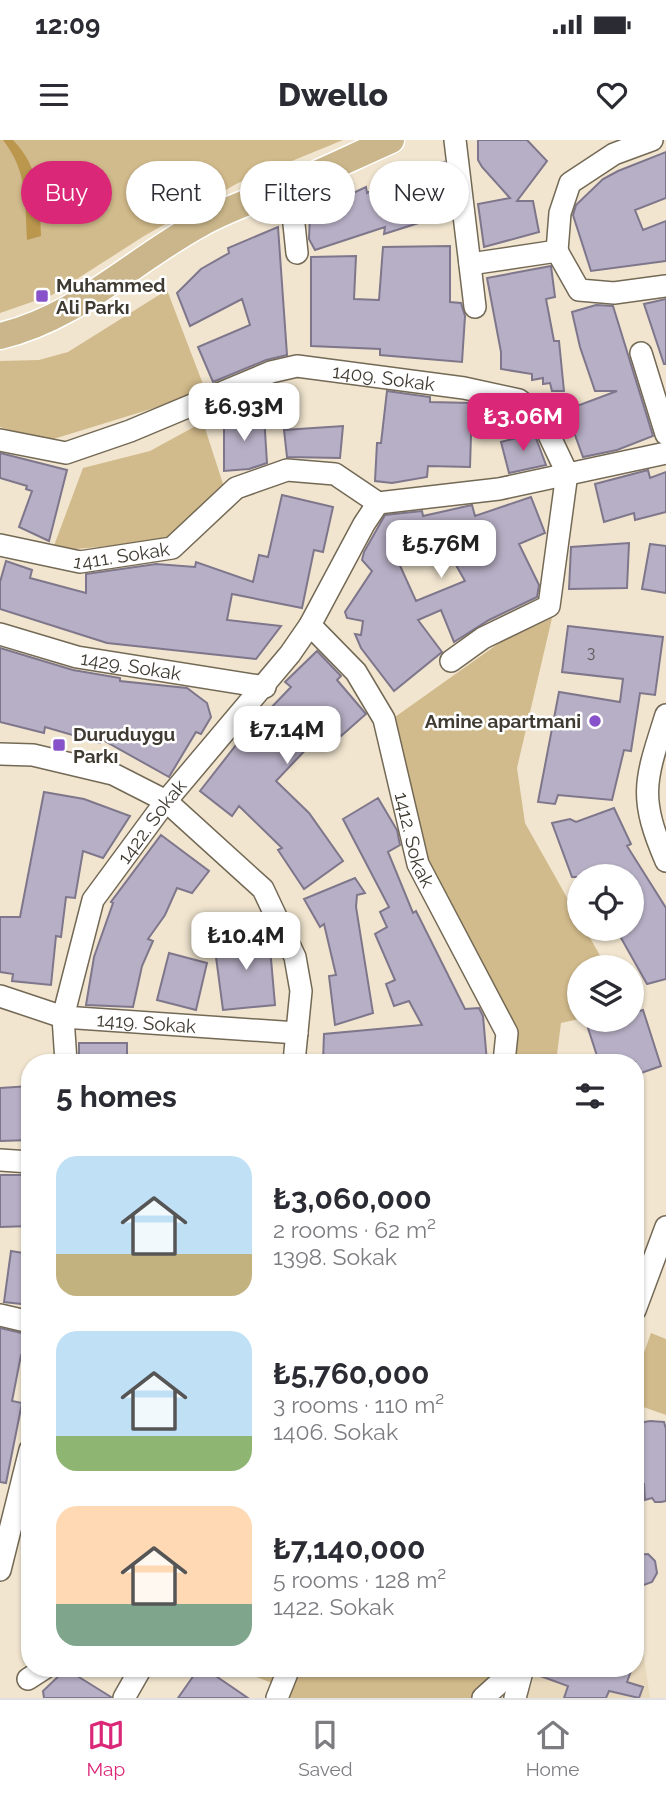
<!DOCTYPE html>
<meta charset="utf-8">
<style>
body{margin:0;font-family:Raleway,sans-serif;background:#f7f7f7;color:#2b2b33;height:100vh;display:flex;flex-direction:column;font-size:26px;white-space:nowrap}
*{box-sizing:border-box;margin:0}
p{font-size:23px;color:#7c7c81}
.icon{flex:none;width:38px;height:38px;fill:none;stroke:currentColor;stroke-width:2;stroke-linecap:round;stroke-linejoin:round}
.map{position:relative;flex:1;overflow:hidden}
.drawer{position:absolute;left:21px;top:914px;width:623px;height:623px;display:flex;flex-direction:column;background:#fff;border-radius:28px;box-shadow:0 2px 5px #0004}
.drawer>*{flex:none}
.top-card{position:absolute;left:21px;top:21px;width:625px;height:63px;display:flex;gap:14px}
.buttons{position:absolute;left:567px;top:724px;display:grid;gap:14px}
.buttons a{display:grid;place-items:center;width:77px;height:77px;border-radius:50%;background:#fff;box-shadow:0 2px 5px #0004;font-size:35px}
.price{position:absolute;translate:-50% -60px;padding:0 16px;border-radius:14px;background:#fff;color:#222;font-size:23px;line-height:46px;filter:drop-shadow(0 2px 4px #0008)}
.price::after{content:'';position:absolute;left:50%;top:42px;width:21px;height:16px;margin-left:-10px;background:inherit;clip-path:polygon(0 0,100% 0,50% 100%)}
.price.selected{background:#db2777;color:#fff}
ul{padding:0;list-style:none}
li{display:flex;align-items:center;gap:21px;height:175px;padding:0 35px}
li span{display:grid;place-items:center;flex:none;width:196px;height:140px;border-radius:21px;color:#555}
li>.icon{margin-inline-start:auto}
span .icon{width:84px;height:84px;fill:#fffc;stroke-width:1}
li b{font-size:30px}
h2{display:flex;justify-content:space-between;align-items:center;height:84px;padding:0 35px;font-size:30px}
.chip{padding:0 24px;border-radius:32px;background:#fff;box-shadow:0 2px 5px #0004;font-size:24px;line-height:63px}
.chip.selected{background:#db2777;color:#fff}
.status{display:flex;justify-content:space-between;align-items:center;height:49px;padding:0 35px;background:#fff;direction:ltr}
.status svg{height:19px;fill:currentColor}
header{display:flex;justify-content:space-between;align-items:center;height:91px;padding:0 35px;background:#fff;font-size:32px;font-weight:800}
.menu{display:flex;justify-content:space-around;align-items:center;height:98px;border-top:2px solid #e1e1e2;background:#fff;font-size:19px;color:#7c7c81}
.menu a{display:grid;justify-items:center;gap:4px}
.menu .selected{color:#db2777}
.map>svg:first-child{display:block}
.built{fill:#e8d9bc}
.green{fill:#d1ba8b}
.water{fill:#ba974d}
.building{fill:#b7afc5;stroke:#7e768b;stroke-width:2;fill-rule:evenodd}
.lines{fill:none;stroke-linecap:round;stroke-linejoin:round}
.minor-casing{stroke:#736955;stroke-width:24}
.major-casing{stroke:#fff;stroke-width:29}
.minor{stroke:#fff;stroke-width:21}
.major{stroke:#cab68a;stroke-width:26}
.poi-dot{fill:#8852ca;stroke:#fff;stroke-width:2.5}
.labels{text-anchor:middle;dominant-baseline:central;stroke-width:5;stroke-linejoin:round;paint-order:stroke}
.number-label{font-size:16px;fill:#5e5857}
.poi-label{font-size:19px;font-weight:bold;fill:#403b32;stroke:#fff;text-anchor:start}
.street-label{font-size:19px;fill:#403b32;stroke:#fff}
</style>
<div class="status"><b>12:09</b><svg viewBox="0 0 49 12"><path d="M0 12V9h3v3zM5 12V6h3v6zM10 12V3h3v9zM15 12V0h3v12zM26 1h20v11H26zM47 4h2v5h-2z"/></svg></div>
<header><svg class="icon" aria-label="menu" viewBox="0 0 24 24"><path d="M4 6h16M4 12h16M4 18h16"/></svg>Dwello<svg class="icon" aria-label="heart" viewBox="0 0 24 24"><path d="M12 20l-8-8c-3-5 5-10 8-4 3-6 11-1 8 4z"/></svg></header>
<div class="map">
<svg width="666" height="1558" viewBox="0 0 666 1558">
<rect width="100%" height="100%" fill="#f1e5cf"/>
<path class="built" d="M635 1508 643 1511 650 1558H527L537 1528H635Z"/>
<path class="green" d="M0 0H343L238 43 144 96 52 155 0 173Z
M167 150 206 252 47 301 0 287V221L39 220 68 212Z
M203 282 224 347 169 401 52 411 83 328 150 311Z
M552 478 517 628 525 683 579 779V789H585L607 828H579V879L561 883 556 922H514L518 890 425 716 395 577 502 501Z
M651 1193 666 1199V1275L635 1264V1238Z
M234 1528H278L272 1543Z
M294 1528H500L471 1558H281Z"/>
<path class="water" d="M3 0H13C40 28 40 59 41 96L27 100C25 62 28 32 3 0Z"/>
<path class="building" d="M478 0H527L547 21 517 61H533L539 92 484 107 478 64 510 58 482 27 478 20Z
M666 12V58L635 70 643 90 666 81V121L591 131 573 75 576 65 603 39 618 31Z
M444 22 450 73 384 94 385 87 315 110 309 99 310 73 366 47 367 53 419 27Z
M278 87 287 215 266 220 213 242 198 207 250 185 242 159 190 186 177 153 201 129 229 113 228 108Z
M450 106V162L461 163 465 176 462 222 380 215V209L311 206V117L356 116 354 159 379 160 383 107Z
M551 126 555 157 546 159 554 201H559L564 251H552L550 243 543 244V238L532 240V234L501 229V212L487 138Z
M666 159V224H664L644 164Z
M596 165 613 166 653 296 617 310 583 317 566 270 617 251H595L580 207 572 172Z
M387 251 430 257V262L472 263 470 327 428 326 427 337 392 343 375 341 377 303H381Z
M264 276 267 323 249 329 224 331V278Z
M343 286 340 318 287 317 284 290Z
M534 293 546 325 509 333 501 302Z
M0 313 67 330 49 401 19 387 32 351 26 349 27 346 0 338Z
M648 330 650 338 666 332V372L635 380 634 373 604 382 595 344Z
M282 355 333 367 323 412 314 410 302 468 232 454 227 480 281 486 256 519 107 503 0 469V442L6 421 32 430 30 438 86 453V434L156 424 195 427 196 422 253 442 259 415 268 417Z
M531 357 545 393 519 404 539 445 537 457 489 480 454 502 441 470 418 480 442 512 394 551 361 508 355 494 361 495 363 481 347 478 345 472 372 431 362 420 364 412 385 375 422 371 423 376 472 365 475 376ZM442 409 444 418H452L465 441 416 461 397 419Z
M629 403 627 448 569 449 571 407Z
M650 404 666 406V453L642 449Z
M568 486 663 497 655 555 640 553 631 611 624 610 612 660 558 655 555 664 538 662 559 552 620 562 623 539 562 532Z
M0 508 73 530 120 538V541L187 548 207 563 211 577 201 594 196 592 169 637 101 599 100 603 45 587 44 593 0 582Z
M317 511 341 536 337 540 366 574 341 596 330 584 276 641 309 673 343 721 304 749 278 710 282 708 239 666 232 676 200 651 240 600 291 547 285 542Z
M44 652 84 659 130 676 103 718 83 711 75 758 66 757 61 797 56 796 51 845 12 841 13 834 0 832V777H20Z
M378 658 397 690 400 705 388 712 413 773 416 771 465 869 479 868 483 876 487 922H323L324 894 422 885 409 861 394 866 386 844 395 840 375 794 387 787 380 772 389 767 343 679Z
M614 668 631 704 627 706 666 768V839L647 844 616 789H632V737H572L552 683 570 679 576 682Z
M161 695 209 731 192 753 177 748 165 775 148 799 153 801 142 826 133 867 86 865 94 817 113 763 111 762Z
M355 738 365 753 357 755 356 767 373 873 335 885 329 836 336 835 324 784 320 787 304 759Z
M247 785 258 795 262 794 271 819 275 865 223 870 216 817Z
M169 813 207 823 196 870 157 860Z
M643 870 661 926 635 935V922H599L588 888 611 880H632V873Z
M79 903H127V922H79Z
M30 946V1000L0 1001V948Z
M0 1035H30V1086L0 1087Z
M11 1111 30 1114V1165L4 1162Z
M0 1188 30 1195 28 1216 21 1215 12 1261 22 1263 6 1343 0 1342Z
M650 1281 664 1282 666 1289V1361L661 1362H655L652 1358 645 1360 644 1344H635V1289L639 1283Z
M648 1414 655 1421 657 1433 652 1442 635 1448V1415Z
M199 1528H204L248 1558H178Z
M536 1528H622L631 1531 627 1542 643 1547 639 1558 609 1551 606 1558H564L568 1546 535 1534Z
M66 1529 111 1557V1558H44L43 1551Z"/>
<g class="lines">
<g class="minor-casing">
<g id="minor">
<path d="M455 0 475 167"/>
<path d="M290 46 297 113"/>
<path d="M557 111 560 73 570 43 614 14 652 0"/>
<path d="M557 111 579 150 614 153 666 146"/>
<path d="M470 124 557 111"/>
<path d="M641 213 666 294"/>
<path id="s1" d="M0 300 66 313 130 291 271 232 297 226 464 248 519 260 540 276 567 333 549 466 483 498 451 521"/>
<path d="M378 363 499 349 666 313"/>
<path id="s2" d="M0 405 80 422 172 408 236 348 287 330 335 334 378 363"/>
<path id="s3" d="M310 485 356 532 384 579 418 724 507 893 504 922"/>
<path id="s4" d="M0 494 77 517 265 547"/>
<path d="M666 575C645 641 638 656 666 721"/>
<path d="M0 614 33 615 113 634 166 661 263 749 295 817 301 851 294 922"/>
<path id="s5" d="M0 856 63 877 297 893"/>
<path id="s6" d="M66 922 63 877 93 760 166 661 290 514 310 485 364 384 378 363"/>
<path d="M0 1020 30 1022"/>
<path d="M635 1170 666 1087"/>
<path d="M0 1175 30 1182"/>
<path d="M0 1430 30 1310"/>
<path d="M28 1539 45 1528"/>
<path d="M124 1558 141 1528"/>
<path d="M277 1558 289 1528"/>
<path d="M483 1558 516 1528"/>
<path d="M515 1558 523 1528"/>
</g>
</g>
<g class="major-casing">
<path id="major" d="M0 196C77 178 132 121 200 84 228 68 258 59 288 46 323 32 357 15 391 0"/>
</g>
<use href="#minor" class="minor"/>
<use href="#major" class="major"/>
</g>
<g class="poi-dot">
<rect x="35" y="149" width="14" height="14" rx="3.5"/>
<circle cx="595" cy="581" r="7"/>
<rect x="52" y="598" width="14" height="14" rx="3.5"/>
</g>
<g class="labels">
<g class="number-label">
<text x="591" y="512">3</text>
</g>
<g class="poi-label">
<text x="56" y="145">Muhammed<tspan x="56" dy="22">Ali Parkı</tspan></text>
<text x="581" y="581" text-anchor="end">Amine apartmani</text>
<text x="73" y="594">Duruduygu<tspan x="73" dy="22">Parkı</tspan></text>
</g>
<g class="street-label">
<text stroke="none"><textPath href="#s1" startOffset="402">1409. Sokak</textPath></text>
<text stroke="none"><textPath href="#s2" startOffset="124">1411. Sokak</textPath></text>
<text stroke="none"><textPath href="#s4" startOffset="135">1429. Sokak</textPath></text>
<text stroke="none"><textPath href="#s6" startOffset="264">1422. Sokak</textPath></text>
<text stroke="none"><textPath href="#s3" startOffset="245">1412. Sokak</textPath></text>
<text stroke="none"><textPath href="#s5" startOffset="150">1419. Sokak</textPath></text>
</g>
</g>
</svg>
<div class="buttons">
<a><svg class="icon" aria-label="locate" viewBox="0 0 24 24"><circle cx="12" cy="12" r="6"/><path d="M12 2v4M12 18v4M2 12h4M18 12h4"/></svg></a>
<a><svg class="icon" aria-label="layers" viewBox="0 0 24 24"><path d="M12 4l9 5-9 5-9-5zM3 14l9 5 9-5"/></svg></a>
</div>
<b class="price" style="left:244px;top:303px">₺6.93M</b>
<b class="price selected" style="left:523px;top:313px">₺3.06M</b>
<b class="price" style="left:441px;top:440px">₺5.76M</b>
<b class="price" style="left:287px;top:626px">₺7.14M</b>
<b class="price" style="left:246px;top:832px">₺10.4M</b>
<div class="top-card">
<a class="chip selected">Buy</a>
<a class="chip">Rent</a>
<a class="chip">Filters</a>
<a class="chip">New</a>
</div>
<section class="drawer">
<h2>5 homes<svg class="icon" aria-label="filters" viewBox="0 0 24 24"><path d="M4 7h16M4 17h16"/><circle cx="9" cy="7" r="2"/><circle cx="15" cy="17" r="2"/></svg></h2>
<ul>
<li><span style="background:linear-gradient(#bfe0f5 70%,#c2b280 0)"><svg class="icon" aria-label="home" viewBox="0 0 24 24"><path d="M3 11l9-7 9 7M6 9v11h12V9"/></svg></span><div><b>₺3,060,000</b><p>2 rooms · 62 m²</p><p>1398. Sokak</p></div></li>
<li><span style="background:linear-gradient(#bfe0f5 75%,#8fb573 0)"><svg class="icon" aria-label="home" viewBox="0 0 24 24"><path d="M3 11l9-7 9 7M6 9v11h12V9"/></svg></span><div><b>₺5,760,000</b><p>3 rooms · 110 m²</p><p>1406. Sokak</p></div></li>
<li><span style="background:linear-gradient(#ffd9b3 70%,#7fa58c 0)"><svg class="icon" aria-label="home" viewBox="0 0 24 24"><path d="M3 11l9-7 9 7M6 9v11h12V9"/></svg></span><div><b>₺7,140,000</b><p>5 rooms · 128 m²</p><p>1422. Sokak</p></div></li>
</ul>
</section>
</div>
<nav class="menu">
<a class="selected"><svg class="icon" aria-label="map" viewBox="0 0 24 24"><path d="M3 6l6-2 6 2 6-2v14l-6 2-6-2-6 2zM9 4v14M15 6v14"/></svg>Map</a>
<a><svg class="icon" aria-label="saved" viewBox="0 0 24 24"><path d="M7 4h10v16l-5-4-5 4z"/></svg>Saved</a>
<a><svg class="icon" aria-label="home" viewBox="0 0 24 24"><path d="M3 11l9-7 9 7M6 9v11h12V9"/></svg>Home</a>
</nav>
